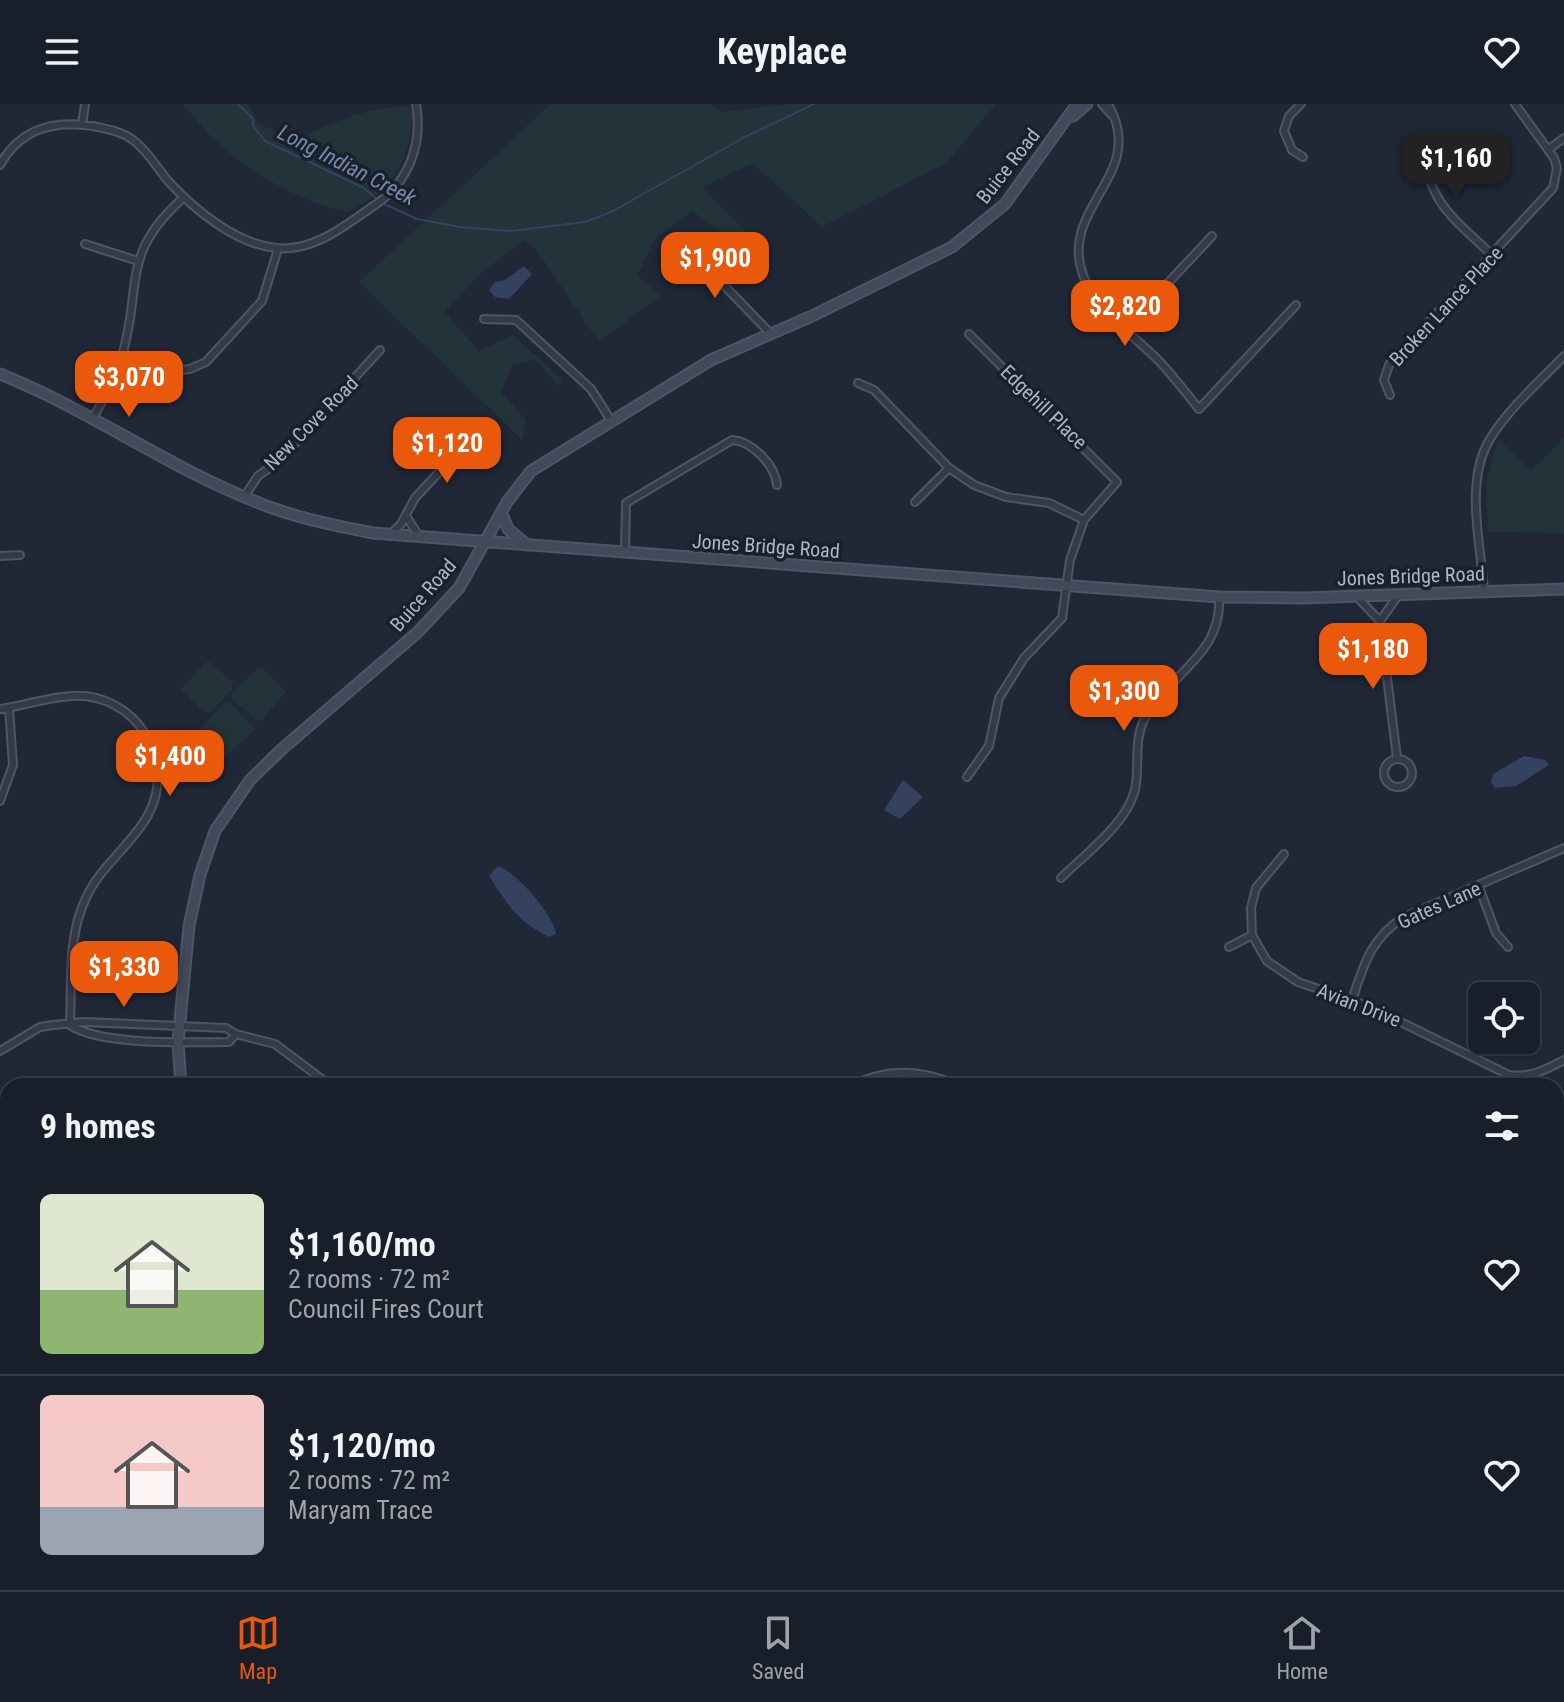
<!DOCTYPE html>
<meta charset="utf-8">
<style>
body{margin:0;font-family:"Roboto Condensed",sans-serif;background:#252b36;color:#f1f3f6;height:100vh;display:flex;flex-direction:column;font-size:30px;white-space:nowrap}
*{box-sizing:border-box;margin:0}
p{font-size:26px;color:#9fa2a8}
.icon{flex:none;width:44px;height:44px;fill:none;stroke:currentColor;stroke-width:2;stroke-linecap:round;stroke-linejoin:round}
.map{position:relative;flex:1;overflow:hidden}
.side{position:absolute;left:0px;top:974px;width:1564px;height:512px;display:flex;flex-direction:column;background:#181e2a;border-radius:24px 24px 0 0;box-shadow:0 2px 6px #0004,0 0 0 2px #363c47}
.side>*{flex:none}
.tools{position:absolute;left:1468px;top:878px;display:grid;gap:16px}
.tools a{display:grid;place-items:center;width:72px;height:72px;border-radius:12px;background:#181e2a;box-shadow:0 2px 6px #0004,0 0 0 2px #363c47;font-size:40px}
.price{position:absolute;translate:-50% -68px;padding:0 18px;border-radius:16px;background:#ea580c;color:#fff;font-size:26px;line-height:52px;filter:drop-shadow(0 2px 4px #0008)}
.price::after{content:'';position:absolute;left:50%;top:48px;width:24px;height:18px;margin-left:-12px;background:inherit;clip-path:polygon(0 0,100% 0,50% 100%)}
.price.on{background:#222;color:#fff}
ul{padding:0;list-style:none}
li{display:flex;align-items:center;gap:24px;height:200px;padding:0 40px}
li+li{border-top:2px solid #363c47}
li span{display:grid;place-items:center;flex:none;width:224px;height:160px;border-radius:12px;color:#555}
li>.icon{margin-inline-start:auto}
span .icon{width:96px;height:96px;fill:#fffc;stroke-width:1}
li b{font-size:34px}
h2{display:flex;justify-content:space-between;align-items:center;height:96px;padding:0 40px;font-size:34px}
header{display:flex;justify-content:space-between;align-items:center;height:104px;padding:0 40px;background:#181e2a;font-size:36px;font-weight:700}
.tabs{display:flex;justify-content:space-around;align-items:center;height:112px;border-top:2px solid #363c47;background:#181e2a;font-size:22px;color:#9fa2a8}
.tabs a{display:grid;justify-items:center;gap:4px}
.tabs .on{color:#ea580c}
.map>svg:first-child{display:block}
.green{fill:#223439}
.water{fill:#34425f}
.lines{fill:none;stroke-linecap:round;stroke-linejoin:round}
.stream{stroke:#34425f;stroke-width:2}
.street-casing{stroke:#4e5563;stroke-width:10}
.secondary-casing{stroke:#4e5563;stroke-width:13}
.street{stroke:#343a48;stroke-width:6}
.secondary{stroke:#42495b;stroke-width:9}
.labels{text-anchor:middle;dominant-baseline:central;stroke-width:7;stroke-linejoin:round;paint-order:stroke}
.street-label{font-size:20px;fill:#aeb5c5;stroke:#19202c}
.water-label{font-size:22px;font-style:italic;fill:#7689ad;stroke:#19202c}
</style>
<header><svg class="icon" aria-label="menu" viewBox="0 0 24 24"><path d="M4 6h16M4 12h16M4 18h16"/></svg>Keyplace<svg class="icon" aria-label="heart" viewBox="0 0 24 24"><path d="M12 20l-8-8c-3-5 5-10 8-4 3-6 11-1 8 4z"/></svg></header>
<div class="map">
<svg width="1564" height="1486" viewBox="0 0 1564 1486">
<rect width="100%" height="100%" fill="#202838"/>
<path class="green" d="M184 0H248L258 19 295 37C328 20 373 0 411 3 417 51 389 91 346 108 284 93 220 52 184 0Z
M551 0H711L722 8 787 0H996L946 59 822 123 753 59 702 83 746 128 738 139 692 107 655 135 637 171 660 192 599 238 534 142 524 137 482 168 444 208 479 247 513 231 563 276 558 282 536 255 512 262 501 288 526 316 522 336 359 178Z
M1564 334V429L1488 428 1486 378 1498 335 1531 367Z
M210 558 232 578V585L210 608H204L181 585 205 559Z
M261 563 286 587 262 616 257 617 232 594V588Z
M225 598H229L256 625 225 653 203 631 201 624Z"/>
<path class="water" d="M524 162 532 170 509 195 495 193 489 186 494 179 505 176Z
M1524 652 1545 656 1549 661 1516 682 1495 684 1491 678 1493 670Z
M903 676 923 693 900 715 884 706Z
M498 762C516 768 554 811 556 830L549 833C517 817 508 801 489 772Z"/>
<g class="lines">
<path class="stream" d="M238 0 253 15V22L265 37 364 84 377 95
M382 99 417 115 460 123 510 127 585 118 613 107 743 34 814 0
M761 1478 762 1486"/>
<g class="street-casing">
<path id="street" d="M1102 0 1113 12
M1108 0C1149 71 1058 102 1083 171 1095 206 1135 232 1160 258 1174 273 1186 289 1199 305L1296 201
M1301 0 1289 12 1284 27 1292 46 1303 53
M82 21 85 0
M1421 40C1430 100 1450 111 1492 151
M1549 45 1564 34
M0 61C20 24 54 16 93 22 107 25 121 27 133 36 148 47 157 64 169 78 195 106 236 140 276 144 315 148 345 121 375 101 409 78 423 40 416 0
M683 139 771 230
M85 140 138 157
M484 215 516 216 591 285 612 318
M1126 224 1212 132
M122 252 173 267 190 265 206 258 262 197 278 145
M858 279 874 286 949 364 974 381 1006 393 1049 399 1084 416
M1390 291 1384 276 1389 261 1553 84 1557 64 1554 54 1515 0
M93 314C104 294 116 274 122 252 143 181 119 151 184 93
M244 393 258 372 279 357 380 246
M915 398 949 364
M406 412 419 432
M391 430 401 420 415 394 467 338
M625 449 626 399 732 336C752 337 775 361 777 381
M0 452 20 451
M1484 487C1481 441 1464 377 1490 335 1509 304 1539 278 1564 252
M1356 492 1380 517 1399 490
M1380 517 1397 654
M0 605C24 602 48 593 72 592 135 588 178 656 148 711 132 741 100 762 86 794 67 833 72 879 70 921
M1384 669a14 14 0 1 1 28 0a14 14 0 1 1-28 0Z
M967 673 989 642 999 594 1024 554 1062 514 1070 456 1084 416 1117 378 969 230
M0 697 13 661 9 604
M1284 750 1256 784 1251 804 1252 831 1267 857 1298 878 1368 902 1509 971C1531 974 1545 966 1564 956
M1061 774C1086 749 1131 717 1136 680 1139 657 1134 634 1145 614 1170 569 1223 550 1219 493
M1479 783 1496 829 1508 843
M1229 843 1252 831
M1352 896C1364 860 1371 834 1404 813L1564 744
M70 921C101 942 190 938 229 938L236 930
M0 947 40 923 53 921 84 918 226 924 236 930 275 940 331 982
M851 982C887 963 922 965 959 982
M0 1051 8 1064
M0 1146 8 1133
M1556 1257 1564 1265
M0 1468 8 1455
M474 1478 482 1486
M1115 1478 1140 1486
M1107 1486 1110 1478"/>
</g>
<g class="secondary-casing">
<path id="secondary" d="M1073 12 1087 0
M0 270C88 305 166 362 254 397 292 413 332 421 373 429L1219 493 1304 494 1564 485
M502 410 508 425 527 441
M181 982 178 938 189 822 200 771 215 727 250 676 282 645 418 528 459 484 507 398 531 367 711 256 812 212 952 143 1005 100 1077 0
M226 1478 227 1486"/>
</g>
<use href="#street" class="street"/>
<use href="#secondary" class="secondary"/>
</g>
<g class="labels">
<g class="street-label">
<text transform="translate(1008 62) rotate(-52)">Buice Road</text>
<text transform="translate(1446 202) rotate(-47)">Broken Lance Place</text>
<text transform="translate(1044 303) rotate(44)">Edgehill Place</text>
<text transform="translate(311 319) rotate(-45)">New Cove Road</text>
<text transform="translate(766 442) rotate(4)">Jones Bridge Road</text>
<text transform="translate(1411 472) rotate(-2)">Jones Bridge Road</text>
<text transform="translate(423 491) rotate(-49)">Buice Road</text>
<text transform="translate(1439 801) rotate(-24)">Gates Lane</text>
<text transform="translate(1359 901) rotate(21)">Avian Drive</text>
</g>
<g class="water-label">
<text transform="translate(347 61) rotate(27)">Long Indian Creek</text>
</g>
</g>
</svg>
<div class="tools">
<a><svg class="icon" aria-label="locate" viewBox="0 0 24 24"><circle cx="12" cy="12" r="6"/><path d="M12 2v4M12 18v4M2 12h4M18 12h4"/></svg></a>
</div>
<b class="price on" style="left:1456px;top:96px">$1,160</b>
<b class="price" style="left:715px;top:196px">$1,900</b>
<b class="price" style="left:1125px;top:244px">$2,820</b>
<b class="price" style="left:129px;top:315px">$3,070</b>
<b class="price" style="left:447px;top:381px">$1,120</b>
<b class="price" style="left:1373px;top:587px">$1,180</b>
<b class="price" style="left:1124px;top:629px">$1,300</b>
<b class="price" style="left:170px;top:694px">$1,400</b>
<b class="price" style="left:124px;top:905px">$1,330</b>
<section class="side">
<h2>9 homes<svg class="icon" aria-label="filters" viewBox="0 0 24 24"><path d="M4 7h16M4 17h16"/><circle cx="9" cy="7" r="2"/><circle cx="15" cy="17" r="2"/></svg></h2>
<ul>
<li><span style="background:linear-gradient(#dfe7d0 60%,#8fb573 0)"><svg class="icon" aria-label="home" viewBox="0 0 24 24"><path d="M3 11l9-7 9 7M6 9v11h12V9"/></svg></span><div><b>$1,160/mo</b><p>2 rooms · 72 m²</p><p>Council Fires Court</p></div><svg class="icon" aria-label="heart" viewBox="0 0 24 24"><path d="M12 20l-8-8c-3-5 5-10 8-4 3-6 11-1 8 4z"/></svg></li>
<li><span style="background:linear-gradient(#f6c9c9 70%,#9aa5b1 0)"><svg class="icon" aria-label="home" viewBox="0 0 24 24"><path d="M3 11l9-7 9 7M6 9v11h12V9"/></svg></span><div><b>$1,120/mo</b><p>2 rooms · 72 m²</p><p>Maryam Trace</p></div><svg class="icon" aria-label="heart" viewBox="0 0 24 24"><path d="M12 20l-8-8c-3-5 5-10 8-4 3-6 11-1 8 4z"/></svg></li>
</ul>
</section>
</div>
<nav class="tabs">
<a class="on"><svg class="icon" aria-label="map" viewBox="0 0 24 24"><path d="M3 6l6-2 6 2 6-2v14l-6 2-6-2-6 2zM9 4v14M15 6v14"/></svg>Map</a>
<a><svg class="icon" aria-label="saved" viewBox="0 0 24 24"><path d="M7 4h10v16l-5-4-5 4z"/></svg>Saved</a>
<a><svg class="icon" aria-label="home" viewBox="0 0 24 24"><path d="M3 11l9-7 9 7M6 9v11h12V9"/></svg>Home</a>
</nav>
